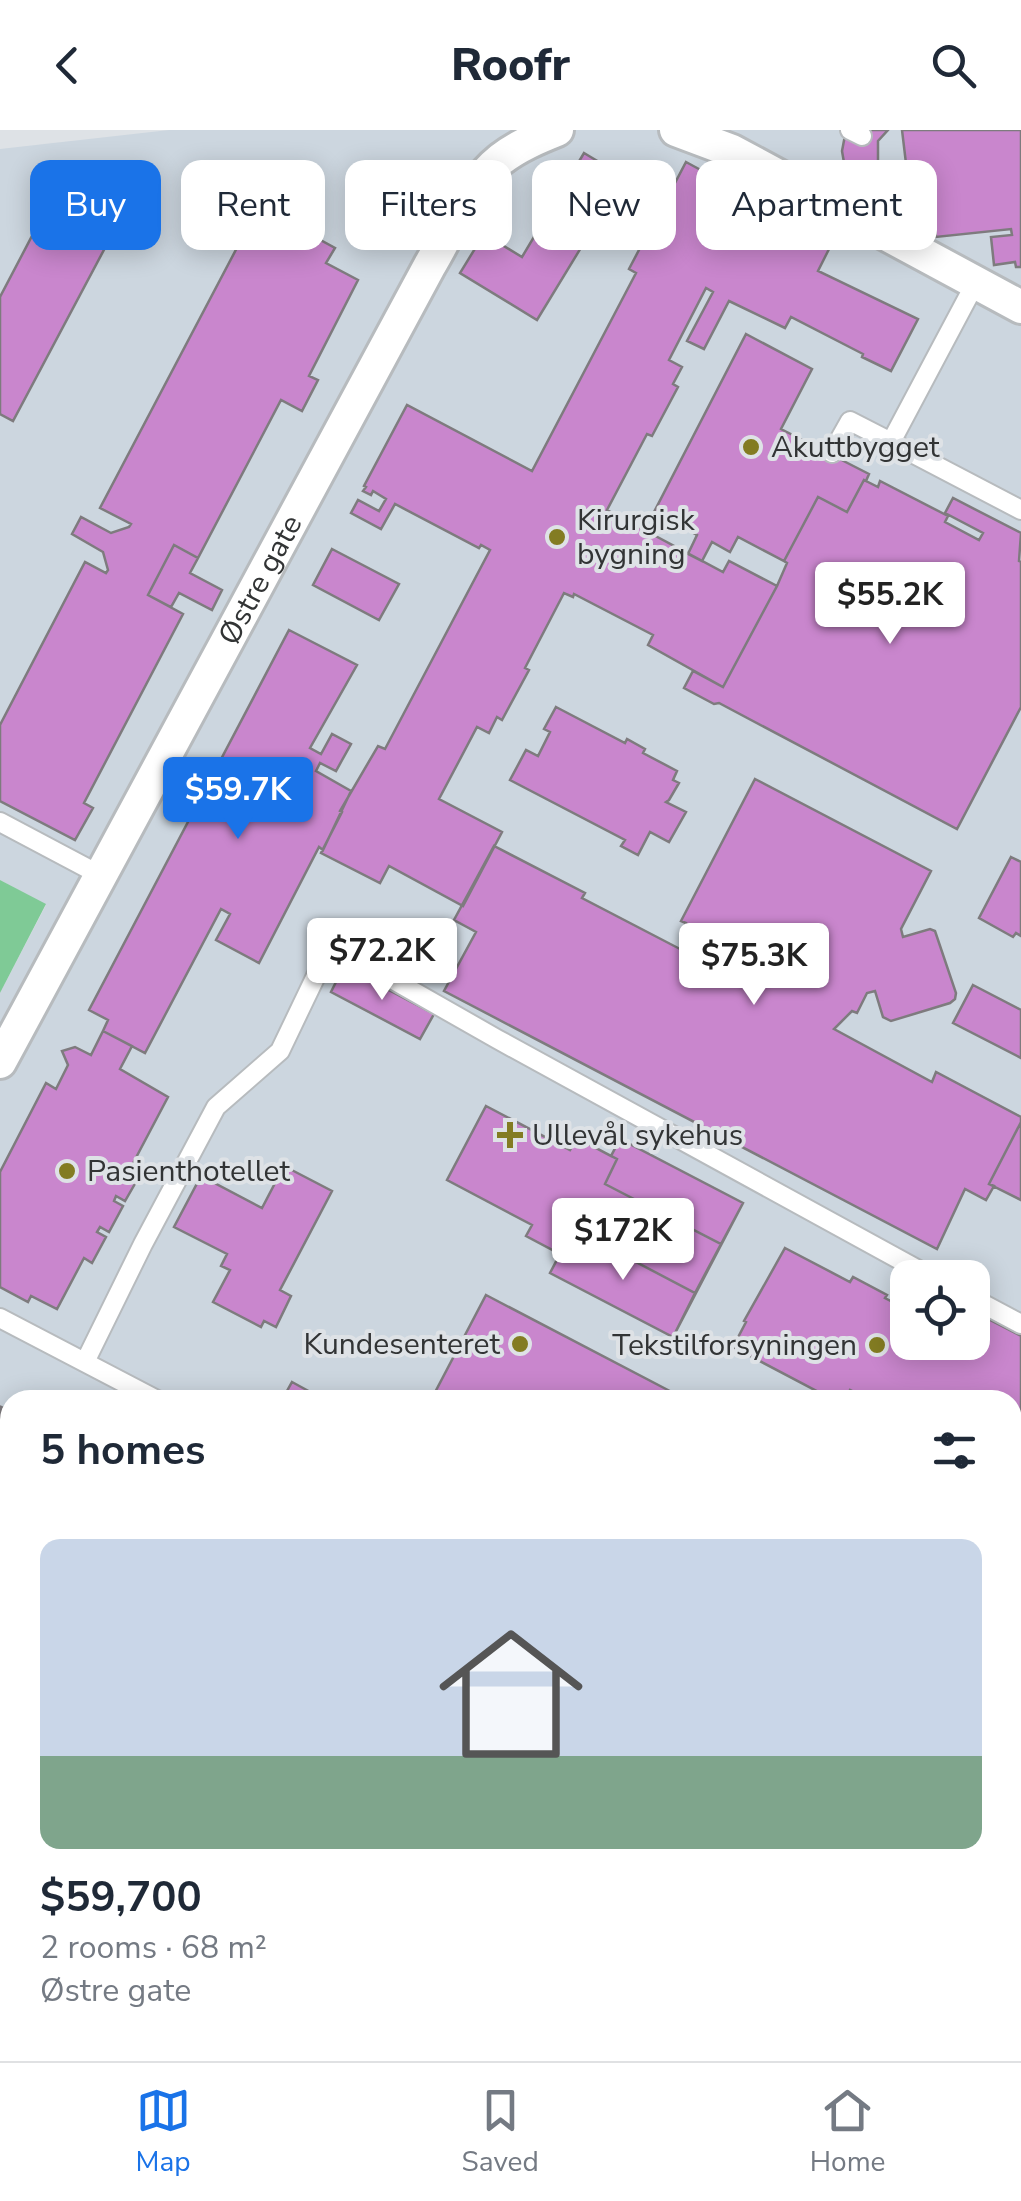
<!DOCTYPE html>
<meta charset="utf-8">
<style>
body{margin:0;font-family:"Nunito Sans",sans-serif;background:#f2f2f3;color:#1f2937;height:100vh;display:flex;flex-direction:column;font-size:38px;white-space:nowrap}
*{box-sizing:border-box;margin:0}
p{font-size:32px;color:#747a83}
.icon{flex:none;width:55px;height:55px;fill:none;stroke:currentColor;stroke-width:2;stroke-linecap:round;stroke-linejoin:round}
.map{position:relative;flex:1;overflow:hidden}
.side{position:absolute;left:0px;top:1260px;width:1022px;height:672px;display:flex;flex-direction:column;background:#fff;border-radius:30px 30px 0 0;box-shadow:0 5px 25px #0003}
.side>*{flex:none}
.banner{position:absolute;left:30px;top:30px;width:962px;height:90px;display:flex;gap:20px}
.fabs{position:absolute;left:890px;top:1130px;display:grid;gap:20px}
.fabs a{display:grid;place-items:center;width:100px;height:100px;border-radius:20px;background:#fff;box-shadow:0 5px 25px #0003;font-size:50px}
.price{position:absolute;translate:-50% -85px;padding:0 22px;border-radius:10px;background:#fff;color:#222;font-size:32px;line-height:65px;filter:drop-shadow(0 2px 5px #0008)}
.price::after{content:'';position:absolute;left:50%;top:60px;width:30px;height:22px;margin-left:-15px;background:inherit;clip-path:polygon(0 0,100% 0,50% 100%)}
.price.selected{background:#1a73e8;color:#fff}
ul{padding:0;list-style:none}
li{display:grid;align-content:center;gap:20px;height:530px;padding:0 40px}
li+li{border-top:2px solid #e0e1e3}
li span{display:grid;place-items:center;height:310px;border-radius:20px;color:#555}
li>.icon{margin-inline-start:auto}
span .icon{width:180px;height:180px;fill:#fffc;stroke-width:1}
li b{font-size:42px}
h2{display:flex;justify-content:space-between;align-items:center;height:120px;padding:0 40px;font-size:42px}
.pill{padding:0 35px;border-radius:20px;background:#fff;box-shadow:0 5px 25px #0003;font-size:35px;line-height:90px}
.pill.selected{background:#1a73e8;color:#fff}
header{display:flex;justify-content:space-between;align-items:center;height:130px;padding:0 40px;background:#fff;font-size:45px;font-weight:800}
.tab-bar{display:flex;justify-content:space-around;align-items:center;height:140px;border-top:2px solid #e0e1e3;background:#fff;font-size:28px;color:#747a83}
.tab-bar a{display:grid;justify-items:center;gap:5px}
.tab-bar .selected{color:#1a73e8}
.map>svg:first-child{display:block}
.built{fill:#ccd6df;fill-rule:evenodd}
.green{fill:#7fca96}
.building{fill:#c986cd;stroke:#7e7b7e;stroke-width:2.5}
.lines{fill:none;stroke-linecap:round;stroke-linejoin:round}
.lane-casing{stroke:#b7bbbe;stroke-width:22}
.street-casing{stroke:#b7bbbe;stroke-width:38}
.lane{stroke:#fff;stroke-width:18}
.street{stroke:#fff;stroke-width:32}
.poi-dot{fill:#837c22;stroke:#dee2e6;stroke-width:4}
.labels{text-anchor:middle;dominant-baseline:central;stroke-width:8;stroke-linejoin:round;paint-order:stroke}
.poi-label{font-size:30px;fill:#323435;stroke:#dee2e6;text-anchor:start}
.street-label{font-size:30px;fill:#323435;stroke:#dee2e6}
</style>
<header><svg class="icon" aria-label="back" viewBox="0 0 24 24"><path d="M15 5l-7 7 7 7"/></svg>Roofr<svg class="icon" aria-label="search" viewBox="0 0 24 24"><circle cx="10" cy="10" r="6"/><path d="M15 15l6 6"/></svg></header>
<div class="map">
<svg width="1021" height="1931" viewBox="0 0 1021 1931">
<rect width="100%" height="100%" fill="#dee2e6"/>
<path class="built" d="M169 0H1021V1931H0V863L46 775 0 750V19ZM908 1148H972V1212H908ZM10 1270H1012V1922H10Z"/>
<path class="green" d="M0 750 46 774 0 863Z"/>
<path class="building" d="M846 0H888L878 11V32L886 44 902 50H908L902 0H1021V137H1016L1015 132 994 135 991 107 1012 105 1011 99 936 107 933 82 892 83 870 74 853 58 846 44 842 21Z
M584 23 624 47 537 190 460 143 484 104 522 127Z
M686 32 743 63 741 66 766 78 759 92 805 117 810 107 830 117 818 141 918 189 891 241 862 227 863 224 791 187 785 198 729 171 704 219 687 211 713 162 706 158 669 230 682 237 673 254 678 257 652 306 647 304 607 380 723 442 729 431 777 456 723 557 648 515 653 505 574 464 573 467 564 463 525 538 529 540 502 590 497 587 489 603 477 597 439 669 502 702 463 776 389 736 380 753 321 723 342 682 340 681 378 616 385 619 490 420 481 415 479 418 395 374 381 399 351 383 358 370 379 381 386 369 373 361 371 365 363 361 366 357 364 356 407 275 532 341 636 143 629 139 651 97 644 85 649 73 657 71 664 74Z
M44 83 106 116 13 291 0 284V167Z
M250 93 282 109 291 94 335 118 326 133 358 150 309 246 318 250 302 281 281 270 198 428 174 415 148 465 183 484 84 673 93 678 75 710 0 671V595L85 432 106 443 108 440 103 422 72 404 81 387 111 403 129 397 131 394 100 378Z
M746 204 812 239 781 299 869 344 866 351 864 350 847 382 818 367 784 431 738 407 730 422 712 412 702 431 688 424 697 405 654 382Z
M864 350 878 357 880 351 948 386 945 392 979 410 983 403 945 383 953 368 1021 403 1019 431 1021 432V577L957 699 719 573 714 574 684 558 693 541 723 557 777 456 787 433 784 431 818 367 847 382Z
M174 415 198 428 190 443 222 460 212 480 179 463 171 477 148 465Z
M332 419 399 454 379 490 313 455Z
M289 500 357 535 310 618 321 624 332 604 351 614 336 641 320 633 316 641 351 661 323 720 319 717 259 833 216 810 230 784 221 779 145 923 103 901 108 890 89 880Z
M556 577 625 613 627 609 645 619 643 623 677 641 673 650 679 653 669 670 666 672 686 682 669 712 650 702 638 725 621 716 625 710 510 650 526 620 538 626 550 602 544 599Z
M755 649 931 741 901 799 903 807 930 799 935 801 956 863 955 869 950 873 891 891 883 887 875 861 867 863 857 883 852 881 834 899 932 952 936 942 1021 987V992L989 1054 994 1056 986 1070 965 1059 937 1119 444 861 476 802 454 790 494 716 585 763 582 768 680 819 686 793 681 791Z
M1011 727 1021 732V806L1016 803 1013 807 979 788Z
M343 838H347L434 884 420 909 331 862Z
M973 855 1021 880V928L953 893Z
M103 901 132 916 120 939 168 967 130 1039 140 1045 125 1071 116 1066 114 1071 123 1076 109 1102 100 1097 97 1102 106 1107 92 1133 84 1128 57 1179 31 1166 28 1172 0 1157V1042L46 953 56 959 68 935 62 921 75 917 91 925Z
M486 976 570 1020 577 1008 611 1026 620 1009 743 1073 673 1207 550 1143 560 1124 526 1106 532 1095 447 1050Z
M486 976 570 1020 577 1008 617 1029 605 1054 721 1114 695 1163 573 1099 560 1124 526 1106 532 1095 447 1050Z
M1021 992V1070L989 1054Z
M620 1009 743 1073 721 1114 605 1054 617 1029 611 1026Z
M284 1036 332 1061 280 1160 291 1166 276 1197 264 1191 261 1197 213 1172 230 1140 221 1136 227 1124 174 1097 201 1046 262 1078Z
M573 1099 695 1163 673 1207 550 1143Z
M785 1118 850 1152 853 1147 887 1165 885 1168 908 1180V1212H972V1203L979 1207 988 1189 1021 1206V1300L1012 1317V1270H870L850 1260 845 1270 834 1266 832 1269 733 1217 746 1192 744 1191Z
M486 1165 687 1270H431Z
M292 1252 325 1270H282Z
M1 1277 10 1281V1449L7 1455 10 1457V1789L0 1808Z
M1021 1833V1931H976L981 1922H1012V1849Z
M47 1922H92L109 1931H42Z
M596 1922H661L656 1931H592Z"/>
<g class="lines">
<g class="lane-casing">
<path id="lane" d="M850 0 862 6
M976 152 891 312 1021 380
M832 323 850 291 891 312
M0 692 100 745
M972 1168 1021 1194
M0 1188 157 1270
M85 1232 143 1114 216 977 280 921 326 825 339 819 497 909 933 1148
M1012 1684 1021 1669
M1012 1730 1021 1737
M338 1922 356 1931
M231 1931 236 1922
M888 1931 892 1922"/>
</g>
<g class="street-casing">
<g id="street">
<path d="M676 0 732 21 1021 177"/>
<path id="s1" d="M0 932 430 135C451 100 468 55 501 29 518 16 537 8 557 0"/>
</g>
</g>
<use href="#lane" class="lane"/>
<use href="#street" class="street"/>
</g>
<g class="poi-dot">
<circle cx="751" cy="317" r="10"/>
<circle cx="557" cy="407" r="10"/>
<path d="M505 990h10v10h10v10h-10v10h-10v-10h-10v-10h10z"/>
<circle cx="67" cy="1041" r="10"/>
<circle cx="520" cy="1214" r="10"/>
<circle cx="877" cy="1215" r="10"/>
</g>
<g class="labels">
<g class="poi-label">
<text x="771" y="317">Akuttbygget</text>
<text x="577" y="390">Kirurgisk<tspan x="577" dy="34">bygning</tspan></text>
<text x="532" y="1005">Ullevål sykehus</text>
<text x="87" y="1041">Pasienthotellet</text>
<text x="500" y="1214" text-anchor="end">Kundesenteret</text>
<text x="857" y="1215" text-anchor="end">Tekstilforsyningen</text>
</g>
<g class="street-label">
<text stroke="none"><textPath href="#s1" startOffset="548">Østre gate</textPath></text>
</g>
</g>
</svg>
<div class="fabs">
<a><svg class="icon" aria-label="locate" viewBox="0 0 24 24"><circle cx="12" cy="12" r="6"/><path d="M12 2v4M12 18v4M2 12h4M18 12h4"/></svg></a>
</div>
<b class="price" style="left:890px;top:517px">$55.2K</b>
<b class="price selected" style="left:238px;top:712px">$59.7K</b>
<b class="price" style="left:382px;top:873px">$72.2K</b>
<b class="price" style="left:754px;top:878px">$75.3K</b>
<b class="price" style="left:623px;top:1153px">$172K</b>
<div class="banner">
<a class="pill selected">Buy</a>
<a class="pill">Rent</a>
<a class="pill">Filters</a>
<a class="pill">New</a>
<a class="pill">Apartment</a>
</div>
<section class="side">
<h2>5 homes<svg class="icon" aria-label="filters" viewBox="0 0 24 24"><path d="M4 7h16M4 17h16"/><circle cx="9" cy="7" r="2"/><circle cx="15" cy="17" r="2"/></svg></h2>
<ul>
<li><span style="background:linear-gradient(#c9d6e8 70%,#7fa58c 0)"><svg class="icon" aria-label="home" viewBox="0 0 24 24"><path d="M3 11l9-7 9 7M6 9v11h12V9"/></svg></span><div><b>$59,700</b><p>2 rooms · 68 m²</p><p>Østre gate</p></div></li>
</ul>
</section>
</div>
<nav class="tab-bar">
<a class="selected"><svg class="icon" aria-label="map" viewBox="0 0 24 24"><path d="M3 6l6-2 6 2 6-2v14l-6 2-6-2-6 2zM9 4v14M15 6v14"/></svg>Map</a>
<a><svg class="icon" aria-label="saved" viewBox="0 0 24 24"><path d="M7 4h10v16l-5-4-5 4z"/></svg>Saved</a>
<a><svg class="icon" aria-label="home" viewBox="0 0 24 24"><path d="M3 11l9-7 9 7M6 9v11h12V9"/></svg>Home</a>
</nav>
